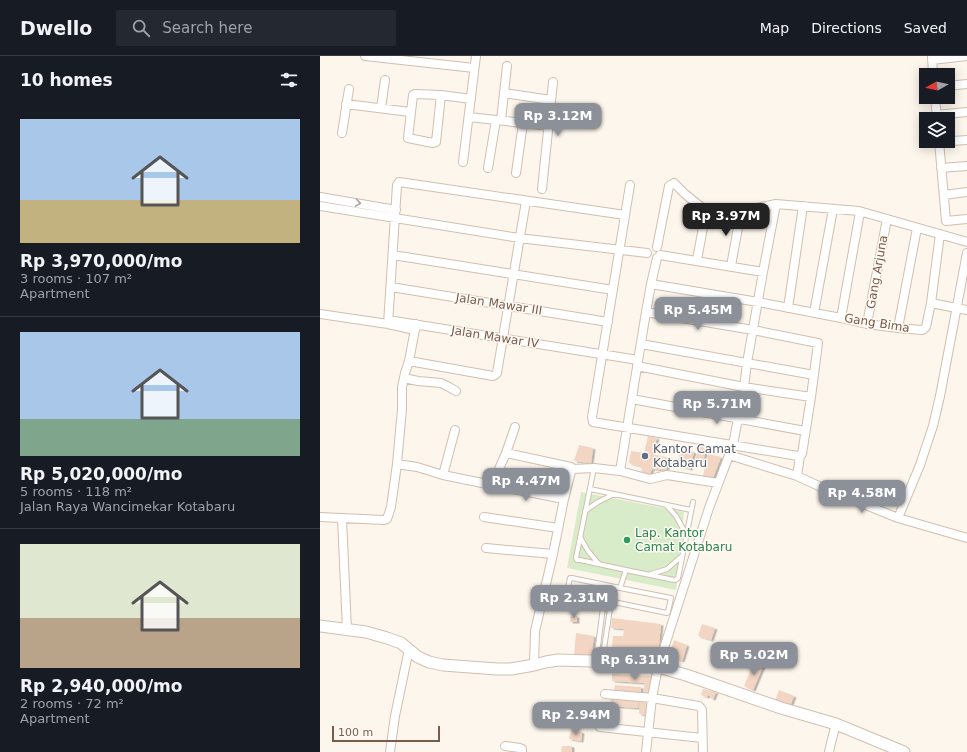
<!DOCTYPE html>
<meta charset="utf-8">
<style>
body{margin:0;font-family:"DejaVu Sans",sans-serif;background:#242831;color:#f1f3f6;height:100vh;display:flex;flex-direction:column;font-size:15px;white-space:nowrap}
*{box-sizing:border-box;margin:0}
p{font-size:13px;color:#9ea1a6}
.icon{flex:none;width:22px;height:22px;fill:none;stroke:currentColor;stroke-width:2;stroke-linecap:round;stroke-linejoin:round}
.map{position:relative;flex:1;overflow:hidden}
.side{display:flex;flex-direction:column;background:#171b24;width:320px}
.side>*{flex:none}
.needle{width:26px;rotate:262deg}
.tools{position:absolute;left:599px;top:12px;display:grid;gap:8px}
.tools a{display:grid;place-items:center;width:36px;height:36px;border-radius:0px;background:#171b24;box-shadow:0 2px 10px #0003;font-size:20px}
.scale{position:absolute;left:12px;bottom:10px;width:108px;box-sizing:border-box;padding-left:4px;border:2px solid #7a5c4d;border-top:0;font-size:11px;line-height:14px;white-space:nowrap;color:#7a5c4d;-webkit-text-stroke:3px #fffaf3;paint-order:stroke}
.price{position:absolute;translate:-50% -34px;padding:0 9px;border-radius:8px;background:#8c9099;color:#fff;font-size:13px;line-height:26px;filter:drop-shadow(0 1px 2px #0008)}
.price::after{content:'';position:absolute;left:50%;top:24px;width:12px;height:9px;margin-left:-6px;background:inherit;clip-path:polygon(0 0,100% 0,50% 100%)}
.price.selected{background:#222;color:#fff}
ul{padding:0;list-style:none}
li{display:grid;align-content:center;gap:8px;height:212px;padding:0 20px}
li+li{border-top:1px solid #363941}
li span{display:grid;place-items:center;height:124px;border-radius:0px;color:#555}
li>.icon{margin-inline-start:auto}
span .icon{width:72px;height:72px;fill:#fffc;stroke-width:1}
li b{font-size:17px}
h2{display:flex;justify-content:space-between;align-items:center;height:48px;padding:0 20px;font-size:17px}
header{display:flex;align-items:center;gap:24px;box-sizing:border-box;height:56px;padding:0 20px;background:#171b24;border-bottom:1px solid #363941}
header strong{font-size:19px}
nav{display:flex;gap:22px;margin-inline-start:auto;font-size:14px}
.search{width:280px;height:36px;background:#242831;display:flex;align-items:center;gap:10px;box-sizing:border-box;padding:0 14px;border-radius:0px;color:#9ea1a6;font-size:15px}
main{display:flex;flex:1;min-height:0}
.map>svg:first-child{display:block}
.green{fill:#d8ecc9}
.building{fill:#f3d5c3;filter:url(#shadow)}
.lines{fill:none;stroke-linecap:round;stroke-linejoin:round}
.service-casing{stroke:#d1beb0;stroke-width:6}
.minor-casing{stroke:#d1beb0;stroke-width:10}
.tertiary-casing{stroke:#d1beb0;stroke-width:13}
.service{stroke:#fff;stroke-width:4}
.minor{stroke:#fff;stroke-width:8}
.tertiary{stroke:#fff;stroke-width:11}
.oneway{stroke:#af9d94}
.service-dot{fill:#5c6f8a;stroke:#fffaf3;stroke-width:1.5}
.leisure-dot{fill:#2e9e5b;stroke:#fffaf3;stroke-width:1.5}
.labels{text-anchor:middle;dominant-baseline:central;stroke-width:3;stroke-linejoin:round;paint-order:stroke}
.street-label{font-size:12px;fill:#7a5c4d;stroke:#fffaf3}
.service-label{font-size:12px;fill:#4e5e75;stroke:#fffaf3;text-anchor:start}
.leisure-label{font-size:12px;fill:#27864d;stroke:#fffaf3;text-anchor:start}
</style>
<header>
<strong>Dwello</strong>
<div class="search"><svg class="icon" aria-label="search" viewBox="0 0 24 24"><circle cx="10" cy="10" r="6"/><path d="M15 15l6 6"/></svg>Search here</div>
<nav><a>Map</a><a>Directions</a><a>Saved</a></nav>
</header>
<main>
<section class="side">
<h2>10 homes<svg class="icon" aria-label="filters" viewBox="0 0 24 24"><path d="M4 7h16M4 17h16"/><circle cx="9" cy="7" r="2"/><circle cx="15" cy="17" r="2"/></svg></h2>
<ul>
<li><span style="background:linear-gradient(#a9c7e8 65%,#c2b280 0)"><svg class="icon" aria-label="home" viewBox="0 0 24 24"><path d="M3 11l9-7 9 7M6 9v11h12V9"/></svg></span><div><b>Rp 3,970,000/mo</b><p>3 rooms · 107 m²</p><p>Apartment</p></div></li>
<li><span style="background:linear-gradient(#a9c7e8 70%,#7fa58c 0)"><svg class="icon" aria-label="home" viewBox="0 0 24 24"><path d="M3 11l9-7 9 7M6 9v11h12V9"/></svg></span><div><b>Rp 5,020,000/mo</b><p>5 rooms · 118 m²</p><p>Jalan Raya Wancimekar Kotabaru</p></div></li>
<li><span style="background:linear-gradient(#dfe7d0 60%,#b9a48a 0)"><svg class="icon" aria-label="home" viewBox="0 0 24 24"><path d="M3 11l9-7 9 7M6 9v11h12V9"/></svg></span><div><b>Rp 2,940,000/mo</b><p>2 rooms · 72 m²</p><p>Apartment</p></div></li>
</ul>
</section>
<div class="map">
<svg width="647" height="696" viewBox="0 0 647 696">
<defs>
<filter id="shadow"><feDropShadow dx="2.5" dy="1.5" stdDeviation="0" flood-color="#0004"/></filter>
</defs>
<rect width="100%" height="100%" fill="#fdf6ec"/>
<path class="green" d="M261 436 364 456 356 534 247 512Z"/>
<path class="building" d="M328 380 337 382 332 398 350 402 346 414 332 413 329 420 321 418 322 411 309 407 311 395 324 397Z
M259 389 273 392 271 407 254 405Z
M379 389 387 391 383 405 375 404Z
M362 392 374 396 370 413 356 409Z
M388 398 401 401 393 422 383 420Z
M251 560H257V566H250Z
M292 562 341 568 339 589 334 607 291 603 293 580H303L304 573 291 572Z
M382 568 395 572 391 584 378 580Z
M256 577 274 580 271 602 254 600Z
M354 584 367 589 362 605 349 600Z
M434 606 443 610 433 634 424 630Z
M292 618 331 620 330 639H324V627L292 625Z
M295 629 321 631V639L294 636Z
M383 633 396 636 393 643 390 642 391 640 388 639 387 641 381 639Z
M459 634 474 640 470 650 455 645Z
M291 641 319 643 318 652 290 650Z
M320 644 329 645 328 659 319 658Z
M251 674 262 676 261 685 249 683Z
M242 690H252V696H241Z"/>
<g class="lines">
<g class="service-casing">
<path id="service" d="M274 412 256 502 257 504H260L306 514 300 532
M270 433 371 454
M346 449 356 460 366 478
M265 455 278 446 294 438
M260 481 268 495 279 508
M306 514 354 524H355L358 522 373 446
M331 518 347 513 362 500
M250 522H252L300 532 351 542 348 556 347 557 284 544 249 534 248 532Z
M276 605 284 544
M282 606 291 546"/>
</g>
<g class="minor-casing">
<path id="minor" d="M45 0 154 12
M612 0 613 19
M612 4 647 0
M628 30 647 28
M184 37 231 44
M121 39 116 86 113 87 88 82 93 39 95 38 121 39 151 43
M615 41 617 63
M26 48 90 56
M61 52 65 24
M616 59 647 56
M149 61 176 64 229 70
M181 64 187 10
M22 77 29 33
M619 85 626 165 647 163
M619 86 647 84
M143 106 156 0
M168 112 176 64
M621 112 647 110
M196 117 203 67
M310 129 272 361 273 366 478 400 482 398 491 341 498 287 433 274 326 256
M222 133 233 26
M624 139 647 136
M0 141 76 154
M0 150 199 182 327 197
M337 191 349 130 354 127 365 138 386 155H421L456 148 539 155 647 186
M73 199 293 234
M340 199 443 216
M377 204 386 155
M411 210 421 155
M331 228 438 246 521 262 547 268 578 272 602 274 604 273 606 271 611 247 620 178
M71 231 288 266
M611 247 647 254
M468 252 483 150
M494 257 513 153
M0 258 68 268 95 274
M521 262 540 156
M68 264 318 304
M68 268 77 129 79 126 305 159
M547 268 567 163
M578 272 597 172
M321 288 494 319
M89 305 173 320 175 319 177 317 206 145
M317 310 424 331 491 341
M84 322 98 325 121 327 129 331 136 335
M312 343 485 375
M186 397 195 371
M409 399 477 420
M480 400 477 420 501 431 578 462 647 482
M77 408 97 411 123 419 172 429 186 397 251 411 252 412 244 443 233 498 215 575 214 609
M253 413 274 412 300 415 330 423 347 419 398 427
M300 415 326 256 331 228 337 202
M123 419 135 374
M172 429 244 443
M0 461 64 464 67 463 71 451 77 408 82 353V331L85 317 89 305 96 268
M164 461 238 472
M22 462 27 574
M578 462 600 409 613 370 620 340 647 197
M166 492 233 498
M285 638 332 642 379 650 382 654 383 696
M280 671 382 682
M185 690 200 692 202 693V696
M70 696 75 660 89 593
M326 696 332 642 338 611 389 452 413 389 424 331 427 307 443 216 456 148
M509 696 511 687 516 668"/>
</g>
<g class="tertiary-casing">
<path id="tertiary" d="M0 570 46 576 67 582 81 587 98 601 109 606 123 609 177 613H191L214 609 226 606 238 604 271 605 338 611 366 619 461 652 516 668 584 696"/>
</g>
<use href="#service" class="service"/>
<use href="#minor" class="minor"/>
<use href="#tertiary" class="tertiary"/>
</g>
<defs><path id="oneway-chevron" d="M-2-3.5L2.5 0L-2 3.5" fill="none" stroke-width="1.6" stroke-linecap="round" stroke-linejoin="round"/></defs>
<use class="oneway" href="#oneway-chevron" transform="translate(38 147) rotate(9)"/>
<circle class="service-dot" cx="325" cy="400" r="4"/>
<circle class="leisure-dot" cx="307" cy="484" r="4"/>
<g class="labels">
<g class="street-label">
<text transform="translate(557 216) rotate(-80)">Gang Arjuna</text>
<text transform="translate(179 248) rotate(9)">Jalan Mawar III</text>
<text transform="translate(557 267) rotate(9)">Gang Bima</text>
<text transform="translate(175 281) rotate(9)">Jalan Mawar IV</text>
</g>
<g class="service-label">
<text x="333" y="393">Kantor Camat<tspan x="333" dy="14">Kotabaru</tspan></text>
</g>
<g class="leisure-label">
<text x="315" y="477">Lap. Kantor<tspan x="315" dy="14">Camat Kotabaru</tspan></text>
</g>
</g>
</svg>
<div class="tools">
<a><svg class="needle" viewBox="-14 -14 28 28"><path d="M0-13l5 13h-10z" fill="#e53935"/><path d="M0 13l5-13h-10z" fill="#9ea1a6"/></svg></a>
<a><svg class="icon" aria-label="layers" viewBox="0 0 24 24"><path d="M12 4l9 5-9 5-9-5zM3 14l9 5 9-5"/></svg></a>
</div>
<div class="scale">100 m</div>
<b class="price" style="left:238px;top:81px">Rp 3.12M</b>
<b class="price selected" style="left:406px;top:181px">Rp 3.97M</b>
<b class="price" style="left:378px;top:275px">Rp 5.45M</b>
<b class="price" style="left:397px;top:369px">Rp 5.71M</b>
<b class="price" style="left:206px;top:446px">Rp 4.47M</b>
<b class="price" style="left:542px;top:458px">Rp 4.58M</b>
<b class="price" style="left:254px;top:563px">Rp 2.31M</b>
<b class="price" style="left:434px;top:620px">Rp 5.02M</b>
<b class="price" style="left:315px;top:625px">Rp 6.31M</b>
<b class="price" style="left:256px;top:680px">Rp 2.94M</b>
</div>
</main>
